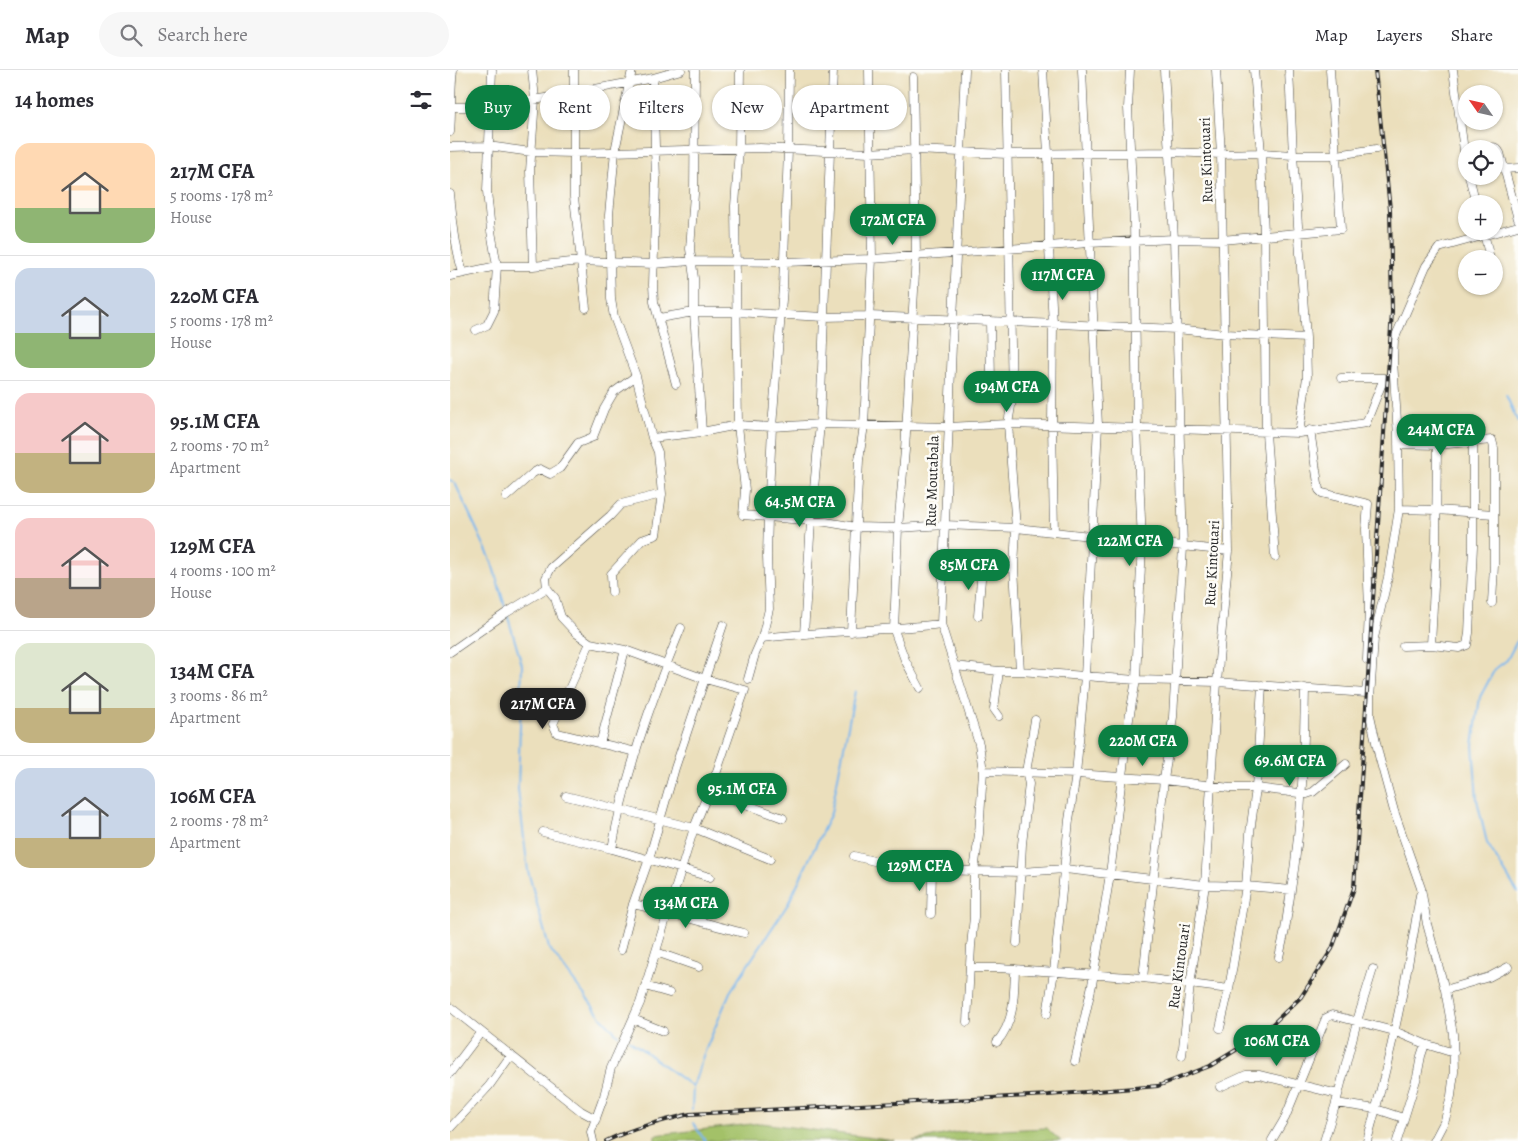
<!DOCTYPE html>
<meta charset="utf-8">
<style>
body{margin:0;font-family:Alegreya,serif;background:#f7f7f7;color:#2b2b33;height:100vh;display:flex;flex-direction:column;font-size:19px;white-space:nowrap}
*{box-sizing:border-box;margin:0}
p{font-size:16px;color:#7c7c81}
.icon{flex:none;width:28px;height:28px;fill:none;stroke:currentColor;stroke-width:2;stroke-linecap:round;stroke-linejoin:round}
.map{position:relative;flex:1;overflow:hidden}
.sheet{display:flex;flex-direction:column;background:#fff;width:450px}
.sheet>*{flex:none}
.top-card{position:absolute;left:15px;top:15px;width:475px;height:45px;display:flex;gap:10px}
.needle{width:32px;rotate:304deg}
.fabs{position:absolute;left:1008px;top:15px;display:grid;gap:10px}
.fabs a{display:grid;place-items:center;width:45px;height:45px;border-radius:50%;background:#fff;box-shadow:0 1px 4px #0004;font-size:25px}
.price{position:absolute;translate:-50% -42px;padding:0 11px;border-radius:18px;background:#0b8043;color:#fff;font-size:16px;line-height:32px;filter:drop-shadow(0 1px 2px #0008)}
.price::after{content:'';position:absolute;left:50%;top:30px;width:15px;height:11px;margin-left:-8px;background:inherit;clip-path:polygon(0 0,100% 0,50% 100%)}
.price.on{background:#222;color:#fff}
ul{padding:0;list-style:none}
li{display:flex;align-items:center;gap:15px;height:125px;padding:0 15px}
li+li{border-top:1px solid #e1e1e2}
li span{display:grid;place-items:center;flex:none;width:140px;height:100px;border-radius:15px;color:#555}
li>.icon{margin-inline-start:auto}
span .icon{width:60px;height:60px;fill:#fffc;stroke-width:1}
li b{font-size:21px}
h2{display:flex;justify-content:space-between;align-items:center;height:60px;padding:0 15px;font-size:21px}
.tag{padding:0 18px;border-radius:22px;background:#fff;box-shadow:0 1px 4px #0004;font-size:18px;line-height:45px}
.tag.on{background:#0b8043;color:#fff}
header{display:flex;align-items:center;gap:30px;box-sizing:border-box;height:70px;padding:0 25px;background:#fff;border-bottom:1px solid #e1e1e2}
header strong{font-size:24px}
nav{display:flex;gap:28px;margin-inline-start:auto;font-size:18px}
.search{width:350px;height:45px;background:#f7f7f7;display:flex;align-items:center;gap:12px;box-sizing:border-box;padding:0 18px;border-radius:28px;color:#7c7c81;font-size:19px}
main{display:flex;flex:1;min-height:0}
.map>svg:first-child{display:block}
.green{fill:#a3c168;stroke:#67764a}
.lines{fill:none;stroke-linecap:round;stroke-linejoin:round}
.stream{stroke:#7cb8ee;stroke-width:2}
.minor-casing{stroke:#484641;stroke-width:9}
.minor{stroke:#fff;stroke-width:8}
.rail-casing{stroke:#2b2b2b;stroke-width:4}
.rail{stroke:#fdfcf7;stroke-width:2;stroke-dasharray:5.5;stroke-linecap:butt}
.labels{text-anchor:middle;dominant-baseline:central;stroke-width:5;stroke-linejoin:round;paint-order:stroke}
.street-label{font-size:15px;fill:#2b2b2b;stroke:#fdfcf7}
</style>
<header>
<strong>Map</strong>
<div class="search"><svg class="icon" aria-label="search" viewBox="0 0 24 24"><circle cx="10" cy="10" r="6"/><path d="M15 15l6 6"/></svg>Search here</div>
<nav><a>Map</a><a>Layers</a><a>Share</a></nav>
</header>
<main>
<section class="sheet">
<h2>14 homes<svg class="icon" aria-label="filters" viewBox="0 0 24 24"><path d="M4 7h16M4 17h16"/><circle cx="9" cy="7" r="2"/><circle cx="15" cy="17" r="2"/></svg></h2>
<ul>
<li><span style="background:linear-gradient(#ffd9b3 65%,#8fb573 0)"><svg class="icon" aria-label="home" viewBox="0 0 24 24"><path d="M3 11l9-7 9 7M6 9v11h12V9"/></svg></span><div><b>217M CFA</b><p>5 rooms · 178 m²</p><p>House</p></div></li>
<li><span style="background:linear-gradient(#c9d6e8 65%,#8fb573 0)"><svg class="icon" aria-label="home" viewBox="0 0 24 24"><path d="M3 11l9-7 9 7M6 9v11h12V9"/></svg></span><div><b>220M CFA</b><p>5 rooms · 178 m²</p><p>House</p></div></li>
<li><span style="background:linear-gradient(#f6c9c9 60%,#c2b280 0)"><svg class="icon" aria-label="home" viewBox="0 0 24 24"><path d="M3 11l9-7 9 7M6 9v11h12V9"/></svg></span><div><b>95.1M CFA</b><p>2 rooms · 70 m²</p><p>Apartment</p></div></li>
<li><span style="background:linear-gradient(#f6c9c9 60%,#b9a48a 0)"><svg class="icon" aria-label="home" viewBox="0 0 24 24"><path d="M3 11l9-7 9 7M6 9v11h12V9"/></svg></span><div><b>129M CFA</b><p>4 rooms · 100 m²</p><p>House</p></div></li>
<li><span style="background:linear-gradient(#dfe7d0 65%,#c2b280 0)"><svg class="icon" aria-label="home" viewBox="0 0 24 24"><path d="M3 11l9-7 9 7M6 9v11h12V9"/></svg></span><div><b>134M CFA</b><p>3 rooms · 86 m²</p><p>Apartment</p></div></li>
<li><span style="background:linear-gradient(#c9d6e8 70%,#c2b280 0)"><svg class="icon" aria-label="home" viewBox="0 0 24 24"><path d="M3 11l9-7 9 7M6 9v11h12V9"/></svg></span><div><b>106M CFA</b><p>2 rooms · 78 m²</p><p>Apartment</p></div></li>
</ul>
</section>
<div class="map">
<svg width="1068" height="1071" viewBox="0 0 1068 1071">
<rect width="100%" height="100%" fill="#fdfcf7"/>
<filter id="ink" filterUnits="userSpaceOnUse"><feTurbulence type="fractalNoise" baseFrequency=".02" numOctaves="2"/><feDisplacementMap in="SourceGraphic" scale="10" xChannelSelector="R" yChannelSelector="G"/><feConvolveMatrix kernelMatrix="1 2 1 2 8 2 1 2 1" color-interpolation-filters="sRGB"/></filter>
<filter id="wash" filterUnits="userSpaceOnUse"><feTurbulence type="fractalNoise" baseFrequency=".0096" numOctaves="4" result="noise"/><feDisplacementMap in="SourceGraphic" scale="20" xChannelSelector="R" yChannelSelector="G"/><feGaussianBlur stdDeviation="1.12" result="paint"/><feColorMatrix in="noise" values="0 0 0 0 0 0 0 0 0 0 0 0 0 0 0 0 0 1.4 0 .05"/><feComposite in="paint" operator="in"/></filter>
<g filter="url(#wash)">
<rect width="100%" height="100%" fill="#ebdfbc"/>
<path class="green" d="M311 1053 445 1071H205V1065Z
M596 1058 611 1071H463L509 1062Z"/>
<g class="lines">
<path class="stream" d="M1056 325 1068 352
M0 410 5 413 41 490 56 540
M57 544 72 595 68 719 78 801 99 878 151 947 168 965
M1068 569 1057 590 1045 599 1030 627 1023 675 1027 730 1037 773 1068 823
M179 970 243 1017 242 1039
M243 1017 253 986 280 922 338 834 381 743 405 621
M243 1053 255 1071"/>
</g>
</g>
<g filter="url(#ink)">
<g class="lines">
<g class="minor-casing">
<path id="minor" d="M82 0 85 29 80 101 83 196
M124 0V127L136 238
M245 0 244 124 240 179 244 208V242L252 362
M290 0 289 79 285 136 288 355 295 420 293 445 376 452 406 457 448 458 495 455 566 458 779 481
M515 0 503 249 491 554 529 674 533 701 529 764 524 801V847L521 876 517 952
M556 0 562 330 558 354 566 458 564 498 570 601
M593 0 598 83 599 177 603 255 602 355 604 462
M804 0 811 83 814 165 816 363 825 487
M839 0 843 85 856 268 857 307 849 363
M1003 0 1016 95
M463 7 466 185 455 380 448 458 444 560 455 590 470 618
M203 8 206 111 203 215 204 232 226 314
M0 37H41L108 26 203 8 231 0
M0 62C2 41 0 21 3 0
M0 77 38 76 81 82 124 83 310 78 419 83 464 80 557 84 720 82 771 84 811 83 843 85H887L926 79
M1035 79C1043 76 1046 76 1050 83L1068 149
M1055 99 1068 98
M1019 106 1026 134
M0 124C3 151 5 177 13 203
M1034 163 1040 189
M0 206 47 196H83L131 191 203 194 241 191 334 192 422 189 639 173 724 169 772 170 891 159 880 0
M209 248 244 242H286L374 247 419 246 727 259 775 264 856 268
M540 251 541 313
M26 260 37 255 44 241 47 196 41 161 37 121 42 0
M860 360 869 420 872 423 918 434 916 459 919 539 917 590
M202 368 252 362 288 355 322 357 370 354 498 357 558 354 849 363 916 353 934 308H891
M948 374 987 375 1042 370 1044 378V495L1042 533
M56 427 83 403 90 399 100 404 110 398 128 373 143 367 154 339 164 322 186 306
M949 439 986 440 1044 444
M493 497 564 498
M162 522 161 504 192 470 206 465 212 424 208 382 202 368 186 306 164 247 161 229 159 145 165 81 182 0
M528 546 532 497
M401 562 409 390 414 355 422 189 419 0
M354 564 361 451 370 354 383 0
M312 568C372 561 431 561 491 554
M140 573 103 654 107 663 186 682
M981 575 986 477 987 375
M953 576 981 575 1009 578 1017 575 1019 563 1023 476V371
M0 582 56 543 97 518
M505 596 549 601H570L686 610 767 612 916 623 917 614
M298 609 305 584 312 568 319 539 317 486 318 447 322 357 333 217 338 80 339 0
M549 646 544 639 549 601
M150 674 175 580
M533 701 626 704 714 710 780 718H806L857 724 863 722 896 694
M260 721 333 748
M116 726 244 758 320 789
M93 762 162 779 260 807
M162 779C175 703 202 629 231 558
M404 786 444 796 482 800 571 802 615 799 755 815 796 816 841 820C852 753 854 685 855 618
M183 834C220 842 257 854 294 863
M481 844 482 800
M567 873 572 774 579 714 576 702 585 650
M171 880 183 834 199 789 225 698 273 555
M206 882 249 897
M829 887 835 860 841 820
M520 898H550L693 908 779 919
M693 908 714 710 723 647 733 477 724 169 714 0
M195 916 219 923
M995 920 1039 907 1058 897
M0 937 131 1041 146 1049
M597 944 604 902 619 750 626 704 635 606 648 356 632 0
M183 949 213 961
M770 958 779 919 796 816 800 763 806 718 812 615
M547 972C565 951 564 925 565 899
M975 974 1004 983
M732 986 740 915 755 815 767 612 779 481 771 84 766 0
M625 991 642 915 660 804 679 649 686 610 692 472 687 357 684 153 678 38 680 0
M0 1003 31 962
M770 1017 796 1005H809L888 1024
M886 1033 926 1039 953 1048
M0 1058 39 1016 61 985
M822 1070 835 1048 876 948 882 945 944 961 975 974 971 986 967 1007 947 1071
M143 1071 141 1062 154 1026 161 998 190 933 244 758 267 701 295 620 255 609 175 580 140 573 126 563 111 547 105 528 97 518 96 508 101 498 160 446 171 434 212 424
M874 1071 886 1033 907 951 923 899
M917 1071C940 990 957 908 970 825
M984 1071 995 1050 1001 1026 1004 1002 1003 964 995 920 977 854 971 818 944 741 929 686 920 645V629L924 568 938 507 949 439 948 366 943 291 944 270 976 196 989 178 1068 156"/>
</g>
<use href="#minor" class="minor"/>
<g class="rail-casing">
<path id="rail" d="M156 1071C183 1058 211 1051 240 1044L599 1025 708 1016 760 996 812 964 851 927 882 879 904 818 942 242 940 139 925 0"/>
</g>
<use href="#rail" class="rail"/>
</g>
</g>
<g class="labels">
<g class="street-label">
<text transform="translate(756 90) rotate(-92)">Rue Kintouari</text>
<text transform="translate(482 411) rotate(-88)">Rue Moutabala</text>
<text transform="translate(762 493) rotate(-87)">Rue Kintouari</text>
<text transform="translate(729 896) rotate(-82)">Rue Kintouari</text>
</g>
</g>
</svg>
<div class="fabs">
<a><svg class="needle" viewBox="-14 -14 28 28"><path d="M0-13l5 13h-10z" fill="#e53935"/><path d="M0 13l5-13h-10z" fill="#7c7c81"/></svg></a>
<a><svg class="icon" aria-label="locate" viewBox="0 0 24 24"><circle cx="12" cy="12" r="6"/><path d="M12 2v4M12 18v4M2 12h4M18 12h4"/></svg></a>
<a>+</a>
<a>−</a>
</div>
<b class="price" style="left:443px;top:176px">172M CFA</b>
<b class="price" style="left:613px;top:231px">117M CFA</b>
<b class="price" style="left:557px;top:343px">194M CFA</b>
<b class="price" style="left:991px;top:386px">244M CFA</b>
<b class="price" style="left:350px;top:458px">64.5M CFA</b>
<b class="price" style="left:680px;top:497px">122M CFA</b>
<b class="price" style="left:519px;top:521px">85M CFA</b>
<b class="price on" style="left:93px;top:660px">217M CFA</b>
<b class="price" style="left:693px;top:697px">220M CFA</b>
<b class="price" style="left:840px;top:717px">69.6M CFA</b>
<b class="price" style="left:292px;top:745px">95.1M CFA</b>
<b class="price" style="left:470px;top:822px">129M CFA</b>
<b class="price" style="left:236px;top:859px">134M CFA</b>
<b class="price" style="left:827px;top:997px">106M CFA</b>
<div class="top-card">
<a class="tag on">Buy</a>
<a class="tag">Rent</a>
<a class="tag">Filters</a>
<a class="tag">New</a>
<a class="tag">Apartment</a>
</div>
</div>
</main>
